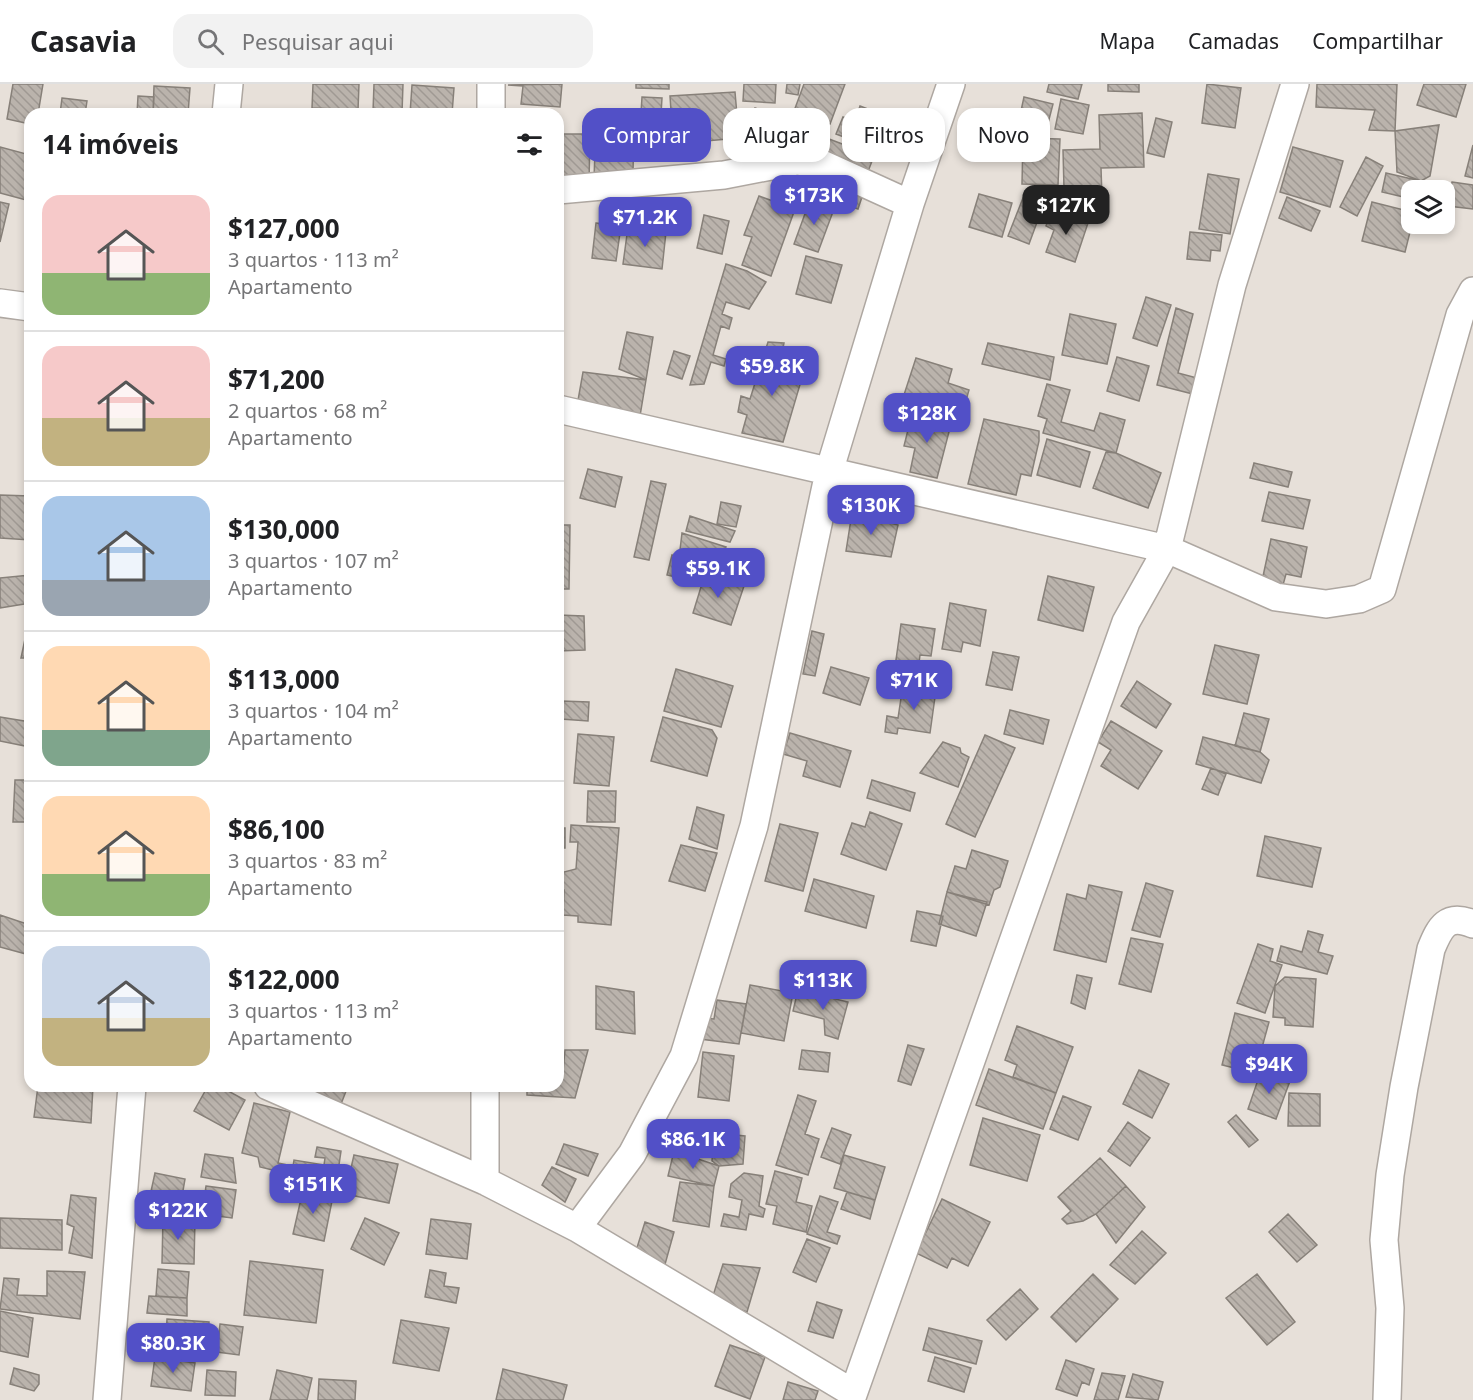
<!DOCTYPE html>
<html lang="pt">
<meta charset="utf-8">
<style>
body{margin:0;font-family:"Noto Sans",sans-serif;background:#f2f2f2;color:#202124;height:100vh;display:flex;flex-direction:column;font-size:22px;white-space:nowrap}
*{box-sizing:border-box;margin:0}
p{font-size:20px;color:#757577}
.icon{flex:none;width:33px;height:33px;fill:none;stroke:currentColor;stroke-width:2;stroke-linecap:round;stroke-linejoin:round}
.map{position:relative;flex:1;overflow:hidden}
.sheet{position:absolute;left:24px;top:24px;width:540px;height:984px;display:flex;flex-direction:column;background:#fff;border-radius:18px;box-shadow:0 3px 9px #0003}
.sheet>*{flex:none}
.top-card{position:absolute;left:582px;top:24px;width:570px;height:54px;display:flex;gap:12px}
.buttons{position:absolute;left:1401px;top:96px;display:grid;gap:12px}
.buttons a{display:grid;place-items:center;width:54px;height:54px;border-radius:12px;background:#fff;box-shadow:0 3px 9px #0003;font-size:30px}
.price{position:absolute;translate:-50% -51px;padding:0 14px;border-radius:12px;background:#5250c7;color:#fff;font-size:20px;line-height:39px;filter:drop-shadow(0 2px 3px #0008)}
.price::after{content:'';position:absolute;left:50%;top:36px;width:18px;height:14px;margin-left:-9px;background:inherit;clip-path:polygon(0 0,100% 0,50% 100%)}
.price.active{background:#222;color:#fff}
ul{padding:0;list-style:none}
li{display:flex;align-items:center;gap:18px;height:150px;padding:0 18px}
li+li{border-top:2px solid #e0e0e0}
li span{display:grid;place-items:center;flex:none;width:168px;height:120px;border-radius:18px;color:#555}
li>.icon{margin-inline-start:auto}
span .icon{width:72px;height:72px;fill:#fffc;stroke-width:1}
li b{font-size:26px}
h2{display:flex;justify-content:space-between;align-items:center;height:72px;padding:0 18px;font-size:26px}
.tag{padding:0 21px;border-radius:18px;background:#fff;box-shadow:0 3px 9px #0003;font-size:21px;line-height:54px}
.tag.active{background:#5250c7;color:#fff}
header{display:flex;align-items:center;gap:36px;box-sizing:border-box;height:84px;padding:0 30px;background:#fff;border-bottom:2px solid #e0e0e0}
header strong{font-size:28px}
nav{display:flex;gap:33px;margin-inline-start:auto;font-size:21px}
.search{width:420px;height:54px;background:#f2f2f2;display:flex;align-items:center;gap:15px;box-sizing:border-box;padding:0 21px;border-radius:18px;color:#757577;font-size:22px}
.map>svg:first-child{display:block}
.building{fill:url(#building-back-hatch);stroke:#878079;stroke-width:1.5}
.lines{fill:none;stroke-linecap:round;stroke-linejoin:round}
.street-casing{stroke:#aea7a1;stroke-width:30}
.street{stroke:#fff;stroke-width:27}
</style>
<header>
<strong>Casavia</strong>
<div class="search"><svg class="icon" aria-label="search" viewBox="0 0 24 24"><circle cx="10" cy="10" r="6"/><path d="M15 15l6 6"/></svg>Pesquisar aqui</div>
<nav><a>Mapa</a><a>Camadas</a><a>Compartilhar</a></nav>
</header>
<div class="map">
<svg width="1473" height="1316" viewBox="0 0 1473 1316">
<defs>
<pattern id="building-back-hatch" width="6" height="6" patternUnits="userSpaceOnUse" patternTransform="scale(1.5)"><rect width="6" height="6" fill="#bab3ac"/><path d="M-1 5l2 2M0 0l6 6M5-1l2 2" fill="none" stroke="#9f9993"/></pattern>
</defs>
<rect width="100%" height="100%" fill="#e7e0d9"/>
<path class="building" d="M13 0H43L38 30H30V40L7 35Z
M313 0H359L358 26 312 24Z
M374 0H403L402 29 373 28Z
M562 0 560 23 521 20 523 2 508 1Z
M636 0H669V5L636 4Z
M744 0H776L775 19 743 17Z
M787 0H800L798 11 786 9Z
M804 0H845L830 40 794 27Z
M1049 0H1082L1078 15 1047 8Z
M1108 0H1139V8L1108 7Z
M1207 0 1241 4 1235 44 1202 39Z
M1317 0H1397L1395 47 1369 46 1375 26 1316 23Z
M1424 0H1466L1456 33 1417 21Z
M412 1 454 4 452 30H410Z
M154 2 190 4 188 30H153Z
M735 8 739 54 706 57 705 46 691 47 689 26 671 27 670 12Z
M138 12 154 13 153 30H137Z
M642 13 662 14 659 62 639 61Z
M1024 13 1053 20 1047 43 1019 36Z
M62 14 87 17 85 30H60Z
M1061 15 1089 21 1083 50 1055 45Z
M860 22 891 34 879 66 836 50 843 33 855 37Z
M755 24 782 33 773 64 745 56Z
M1142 29 1144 83 1101 84 1102 113H1090V104L1064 105 1063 66 1100 65 1099 31Z
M1156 34 1172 38 1164 73 1147 69Z
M792 41 874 72 867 90 785 60Z
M1439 41 1430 92 1421 97 1397 88 1395 47Z
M596 43 634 44 633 88H603L602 94H594Z
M558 50H590L589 99H558Z
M1023 54 1060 55 1058 101 1022 100Z
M1473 61V94L1465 92Z
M0 63 30 71V117L0 109Z
M1293 63 1343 77 1330 123 1280 108Z
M1366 73 1383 82 1357 132 1340 123Z
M1386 89 1421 97 1419 106H1412V115L1382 108Z
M1208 90 1239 95 1230 150 1199 145Z
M1452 98 1473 101V125L1448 122Z
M827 101 862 113 858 125 823 112Z
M979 110 1012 119 1002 153 969 143Z
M759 112 795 125 771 192 742 181 752 153 744 151Z
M1287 113 1320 127 1311 147 1279 134Z
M1023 114 1043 122 1029 160 1008 152Z
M810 116 834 125 818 168 794 160Z
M0 118 9 120 0 158Z
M1372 118 1412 128V140L1405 168 1362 157Z
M1052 126 1088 139 1075 178 1046 168 1054 146 1046 142Z
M704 131 729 137 722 170 697 164Z
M596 139 621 142 616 177 592 174Z
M628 143 666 148 662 185 623 180Z
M1190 148 1222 151 1220 167 1211 166 1210 177 1187 175Z
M806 172 842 181 831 219 796 210Z
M726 180 747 187 766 198 749 225 726 218 722 230 732 234 729 245 721 242 713 271 726 275 724 282 711 278 704 300 690 301Z
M1146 213 1171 221 1157 262 1133 254Z
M1176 224 1193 230 1178 289 1197 294 1193 310 1157 301Z
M1070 230 1116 240 1107 280 1062 271Z
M627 248 653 253 646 296 619 285Z
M768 258 784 259 780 279 804 287 783 358 742 349 747 331 738 328 741 312 750 315Z
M988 259 1054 273 1050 296 982 280Z
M30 265V287L25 286Z
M674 267 690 272 682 295 667 290Z
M1117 273 1149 282 1139 317 1107 307Z
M916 274 952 285 948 299 969 306 964 323 951 319 946 335 901 320Z
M583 288 646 296 640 332 577 322Z
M1047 300 1070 306 1061 338 1094 347 1100 329 1125 336 1116 369 1043 349 1047 335 1038 332Z
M912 330 951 340 937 394 910 388 915 364 904 362Z
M984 335 1039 347V357L1031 392 1021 390 1016 411 968 400Z
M1047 355 1090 368 1080 403 1037 391Z
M1106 368 1116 369 1161 389 1148 424 1093 404Z
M1254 379 1292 388 1288 403 1250 394Z
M588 385 622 393 615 423 580 414Z
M651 397 666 400 649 476 634 473Z
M1269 408 1310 416 1303 445 1262 437Z
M0 411 30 412V456L0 454Z
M721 418 741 422 736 443 717 440Z
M852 429 898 441 891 473 846 467Z
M690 432 735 447 730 458 686 447Z
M558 441H570L569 505H558Z
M682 449 726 463 717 481 680 466Z
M1271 455 1307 463 1301 493 1286 490 1283 501 1262 497Z
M672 471 702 478 697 498 667 491Z
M705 490 744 502 731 541 693 529Z
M30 491V519L0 524V494Z
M1048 492 1094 503 1083 547 1038 536Z
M950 519 986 526 980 562 963 558 961 568 942 565Z
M558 531 584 532 585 566 558 567Z
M901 540 935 545 931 572 920 571 918 587 895 583Z
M812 547 824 550 815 592 803 590Z
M25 555H30V574H21Z
M1215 561 1259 571 1247 620 1203 610Z
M993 568 1019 573 1012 606 986 601Z
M831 583 869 594 860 621 823 609Z
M676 585 733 602 721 643 664 627Z
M1137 597 1171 620 1156 644 1121 622Z
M903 601 936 606 930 649 898 644 897 650 885 648 887 632 898 634Z
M561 617 589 618 588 637 561 635Z
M1010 626 1049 636 1043 660 1004 650Z
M1244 629 1269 635 1260 668 1235 662Z
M0 633 30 638V663L0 657Z
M663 633 712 646 717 654 707 692 651 677Z
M1111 637 1162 667 1138 705 1101 682 1111 666 1098 658Z
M790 649 851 667 840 703 803 692 807 677 783 670Z
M578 650 614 653 609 702 574 699Z
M985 651 1015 664 975 753 946 740Z
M1203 653 1260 668 1269 676 1261 699 1196 680Z
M943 658 960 664 961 669 969 673 958 703 920 689Z
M1211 684 1226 690 1218 711 1202 705Z
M15 696H30V738H13Z
M872 696 915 709 910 727 867 714Z
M588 707H616L615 738H587Z
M697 723 724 731 717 765 689 755Z
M870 728 902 740 886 786 841 770 852 739 865 743Z
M780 740 818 749 803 807 765 797Z
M571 741 619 744 611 841 578 838V832L563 831 564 806H559L560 789 576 785 578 758H570Z
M558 744H565V764H558Z
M1265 752 1321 764 1312 803 1257 792Z
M681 761 717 769 705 807 669 797Z
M972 766 1008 777 1000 803 994 806 989 821 947 808 955 782 966 785Z
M814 795 874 812 866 844 805 827Z
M1146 799 1173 807 1160 853 1132 846Z
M1089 801 1122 808 1106 878 1054 866 1067 810 1086 815Z
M947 808 987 818 976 852 939 840Z
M917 827 943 832 936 862 911 857Z
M0 831 30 841V856L26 870 0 863Z
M1308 847 1323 851 1318 868 1333 872 1327 890 1277 877 1281 862 1302 868Z
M1131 854 1163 860 1151 908 1119 900Z
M1258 860 1273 865 1270 877 1282 881 1265 929 1237 919Z
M823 878 855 886 848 912 808 902Z
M1077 891 1092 894 1085 925 1071 919Z
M1285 893 1316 895 1313 943 1285 941V934L1273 933 1275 902Z
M750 901 793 909 784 957 741 949Z
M596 902 634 908 635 950 596 945Z
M798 906 848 918 838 955 825 951 824 935 793 927Z
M717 916 746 920 739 960 700 955 702 934 714 935Z
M1235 929 1269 938 1255 989 1222 981Z
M1017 942 1073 963 1056 1009 1013 993 1017 981 1005 976Z
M908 961 924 965 911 1001 898 997Z
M565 966H588L575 1014 527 1011V1002H558V986L563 987Z
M802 966 830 969 828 988 799 985Z
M703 968 734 972 729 1017 698 1013Z
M989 985 1056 1009 1043 1045 976 1021Z
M1139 986 1169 1000 1152 1034 1123 1020Z
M1261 987 1290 997 1276 1035 1248 1025Z
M38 1002H93L91 1039 34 1033Z
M208 1002H219L245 1016 229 1046 194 1027Z
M304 1002H348L341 1020 301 1008Z
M1289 1009 1320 1010V1042H1288Z
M798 1011 816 1017 805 1050 819 1055 808 1091 776 1081Z
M1063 1012 1091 1023 1078 1056 1050 1045Z
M254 1019 290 1028 278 1079 288 1081 285 1089 260 1083 258 1073 242 1069Z
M1236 1031 1258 1056 1249 1063 1228 1038Z
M983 1034 1040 1051 1027 1097 970 1081Z
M1128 1038 1150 1054 1130 1082 1108 1067Z
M666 1042 706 1051 702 1068 662 1059Z
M832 1044 851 1051 840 1080 821 1073Z
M714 1049 745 1052 743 1080 719 1082 712 1077Z
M564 1060 598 1070 588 1092 556 1080Z
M317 1063 341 1067 336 1101 291 1095 294 1076 324 1081 325 1074 315 1073Z
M674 1067 719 1082 714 1102 668 1092Z
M205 1070 233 1074 236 1099 201 1093Z
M354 1071 398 1080 389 1119 345 1110Z
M844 1071 885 1083 875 1116 834 1104Z
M1100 1074 1126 1102 1096 1130 1083 1137 1067 1140 1062 1135 1071 1127 1058 1113Z
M552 1083 576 1095 565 1118 542 1101Z
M775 1087 802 1094 796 1118 812 1122 806 1148 773 1140 777 1122 766 1120Z
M155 1089 185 1095 181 1118 150 1112Z
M744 1089 763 1092 759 1122 765 1125 763 1133 749 1130 746 1146 721 1142 724 1130 739 1133 742 1116 729 1113 731 1100Z
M680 1098 714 1102 709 1143 673 1137Z
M206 1102 236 1106 232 1134 202 1130Z
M1126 1102 1145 1123 1116 1159 1096 1130Z
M303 1106 333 1112 324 1157 293 1150Z
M847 1108 875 1116 870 1135 841 1125Z
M71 1111 96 1114 92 1174 69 1169 74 1143 67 1140Z
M820 1112 838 1118 827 1148 840 1152 837 1160 807 1150Z
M942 1115 990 1138 968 1182 952 1174 947 1184 916 1169Z
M1288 1130 1317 1161 1297 1178 1269 1148Z
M0 1134 62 1136V1166L0 1164Z
M163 1134 195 1135 194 1180 162 1179Z
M365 1134 399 1149 384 1181 351 1165Z
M431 1135 471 1140 467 1175 426 1170Z
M645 1138 674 1148 664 1184 635 1170Z
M1142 1147 1166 1169 1135 1200 1110 1181Z
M807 1155 830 1164 816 1198 793 1188Z
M250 1177 323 1186 316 1239 244 1231Z
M723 1180 760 1184 747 1228 712 1215Z
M158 1185 189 1188 187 1214 156 1212Z
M430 1186 446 1189 444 1202 459 1204 456 1219 425 1213Z
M47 1187 85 1188 80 1235 0 1225 4 1194 19 1195 17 1211 47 1212Z
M1093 1190 1118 1215 1076 1258 1051 1233Z
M1257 1190 1295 1238 1267 1261 1226 1214Z
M1020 1205 1038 1225 1006 1256 987 1236Z
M149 1212 187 1214V1232L147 1229Z
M817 1218 842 1226 833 1254 808 1247Z
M0 1227 33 1234 28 1273 0 1267Z
M167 1235 209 1238 208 1256 166 1253Z
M401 1236 449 1244 439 1287 393 1279Z
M220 1240 243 1243 239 1271 217 1268Z
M929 1244 982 1257 976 1280 923 1266Z
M730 1261 765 1273 750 1315 715 1302Z
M155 1273 195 1279 191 1307 151 1302Z
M935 1273 971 1284 964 1308 928 1297Z
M1066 1276 1094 1285 1089 1301 1082 1298 1077 1312 1056 1305Z
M14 1284 39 1291V1300L34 1307 10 1300Z
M503 1285 567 1301 563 1316H496Z
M207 1286 236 1288 235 1312 205 1311Z
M277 1286 312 1294 307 1316H270Z
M1102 1289 1125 1292 1118 1316H1094Z
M1133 1290 1163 1298 1158 1316 1126 1313Z
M319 1295 356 1297 355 1316H318Z
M788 1298 818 1307 815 1316H783Z"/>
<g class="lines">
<g class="street-casing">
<path id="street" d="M491 0V30
M226 30 229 0
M558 106 724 91 797 77 822 80 910 120
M0 219 30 223
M558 325 1167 465 1276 513 1326 520 1359 515 1382 505 1460 231 1473 207
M268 1002 485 1097 577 1144 853 1309
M485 1002V1097
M577 1144 632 1070 684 972 754 742 829 388 910 120 951 0
M107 1316 132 1002
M851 1316 1126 538 1167 465 1232 201 1295 0
M1387 1316 1390 1224 1384 1156 1390 1091 1404 1003 1431 865C1440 843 1447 829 1473 840"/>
</g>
<use href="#street" class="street"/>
</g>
</svg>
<div class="buttons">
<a><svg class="icon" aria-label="layers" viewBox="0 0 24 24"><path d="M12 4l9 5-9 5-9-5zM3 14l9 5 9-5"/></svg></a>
</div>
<b class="price" style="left:814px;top:142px">$173K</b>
<b class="price active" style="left:1066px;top:152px">$127K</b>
<b class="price" style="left:645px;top:164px">$71.2K</b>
<b class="price" style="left:772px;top:313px">$59.8K</b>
<b class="price" style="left:927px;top:360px">$128K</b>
<b class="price" style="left:871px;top:452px">$130K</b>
<b class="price" style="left:718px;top:515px">$59.1K</b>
<b class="price" style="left:914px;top:627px">$71K</b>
<b class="price" style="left:823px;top:927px">$113K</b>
<b class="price" style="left:1269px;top:1011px">$94K</b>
<b class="price" style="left:693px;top:1086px">$86.1K</b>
<b class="price" style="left:313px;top:1131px">$151K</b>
<b class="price" style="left:178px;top:1157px">$122K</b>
<b class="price" style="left:173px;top:1290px">$80.3K</b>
<div class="top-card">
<a class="tag active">Comprar</a>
<a class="tag">Alugar</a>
<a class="tag">Filtros</a>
<a class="tag">Novo</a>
</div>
<section class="sheet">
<h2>14 imóveis<svg class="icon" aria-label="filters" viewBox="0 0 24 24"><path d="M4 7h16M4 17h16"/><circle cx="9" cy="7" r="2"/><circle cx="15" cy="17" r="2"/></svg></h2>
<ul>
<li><span style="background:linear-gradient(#f6c9c9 65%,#8fb573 0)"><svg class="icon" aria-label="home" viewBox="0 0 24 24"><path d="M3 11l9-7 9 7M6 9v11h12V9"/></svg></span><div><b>$127,000</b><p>3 quartos · 113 m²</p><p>Apartamento</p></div></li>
<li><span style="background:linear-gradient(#f6c9c9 60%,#c2b280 0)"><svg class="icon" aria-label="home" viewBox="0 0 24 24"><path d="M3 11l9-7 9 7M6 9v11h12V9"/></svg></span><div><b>$71,200</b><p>2 quartos · 68 m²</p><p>Apartamento</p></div></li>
<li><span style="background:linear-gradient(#a9c7e8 70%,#9aa5b1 0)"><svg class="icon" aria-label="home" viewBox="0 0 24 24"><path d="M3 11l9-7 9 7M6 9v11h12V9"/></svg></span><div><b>$130,000</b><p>3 quartos · 107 m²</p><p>Apartamento</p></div></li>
<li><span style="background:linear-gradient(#ffd9b3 70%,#7fa58c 0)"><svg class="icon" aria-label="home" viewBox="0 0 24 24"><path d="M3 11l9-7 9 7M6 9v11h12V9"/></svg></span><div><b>$113,000</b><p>3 quartos · 104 m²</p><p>Apartamento</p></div></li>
<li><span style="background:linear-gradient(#ffd9b3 65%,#8fb573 0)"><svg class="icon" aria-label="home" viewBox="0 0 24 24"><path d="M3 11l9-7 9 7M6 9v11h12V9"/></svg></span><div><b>$86,100</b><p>3 quartos · 83 m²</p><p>Apartamento</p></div></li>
<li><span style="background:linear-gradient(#c9d6e8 60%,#c2b280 0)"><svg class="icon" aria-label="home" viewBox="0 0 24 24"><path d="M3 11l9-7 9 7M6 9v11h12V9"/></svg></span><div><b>$122,000</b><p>3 quartos · 113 m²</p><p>Apartamento</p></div></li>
</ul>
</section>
</div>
